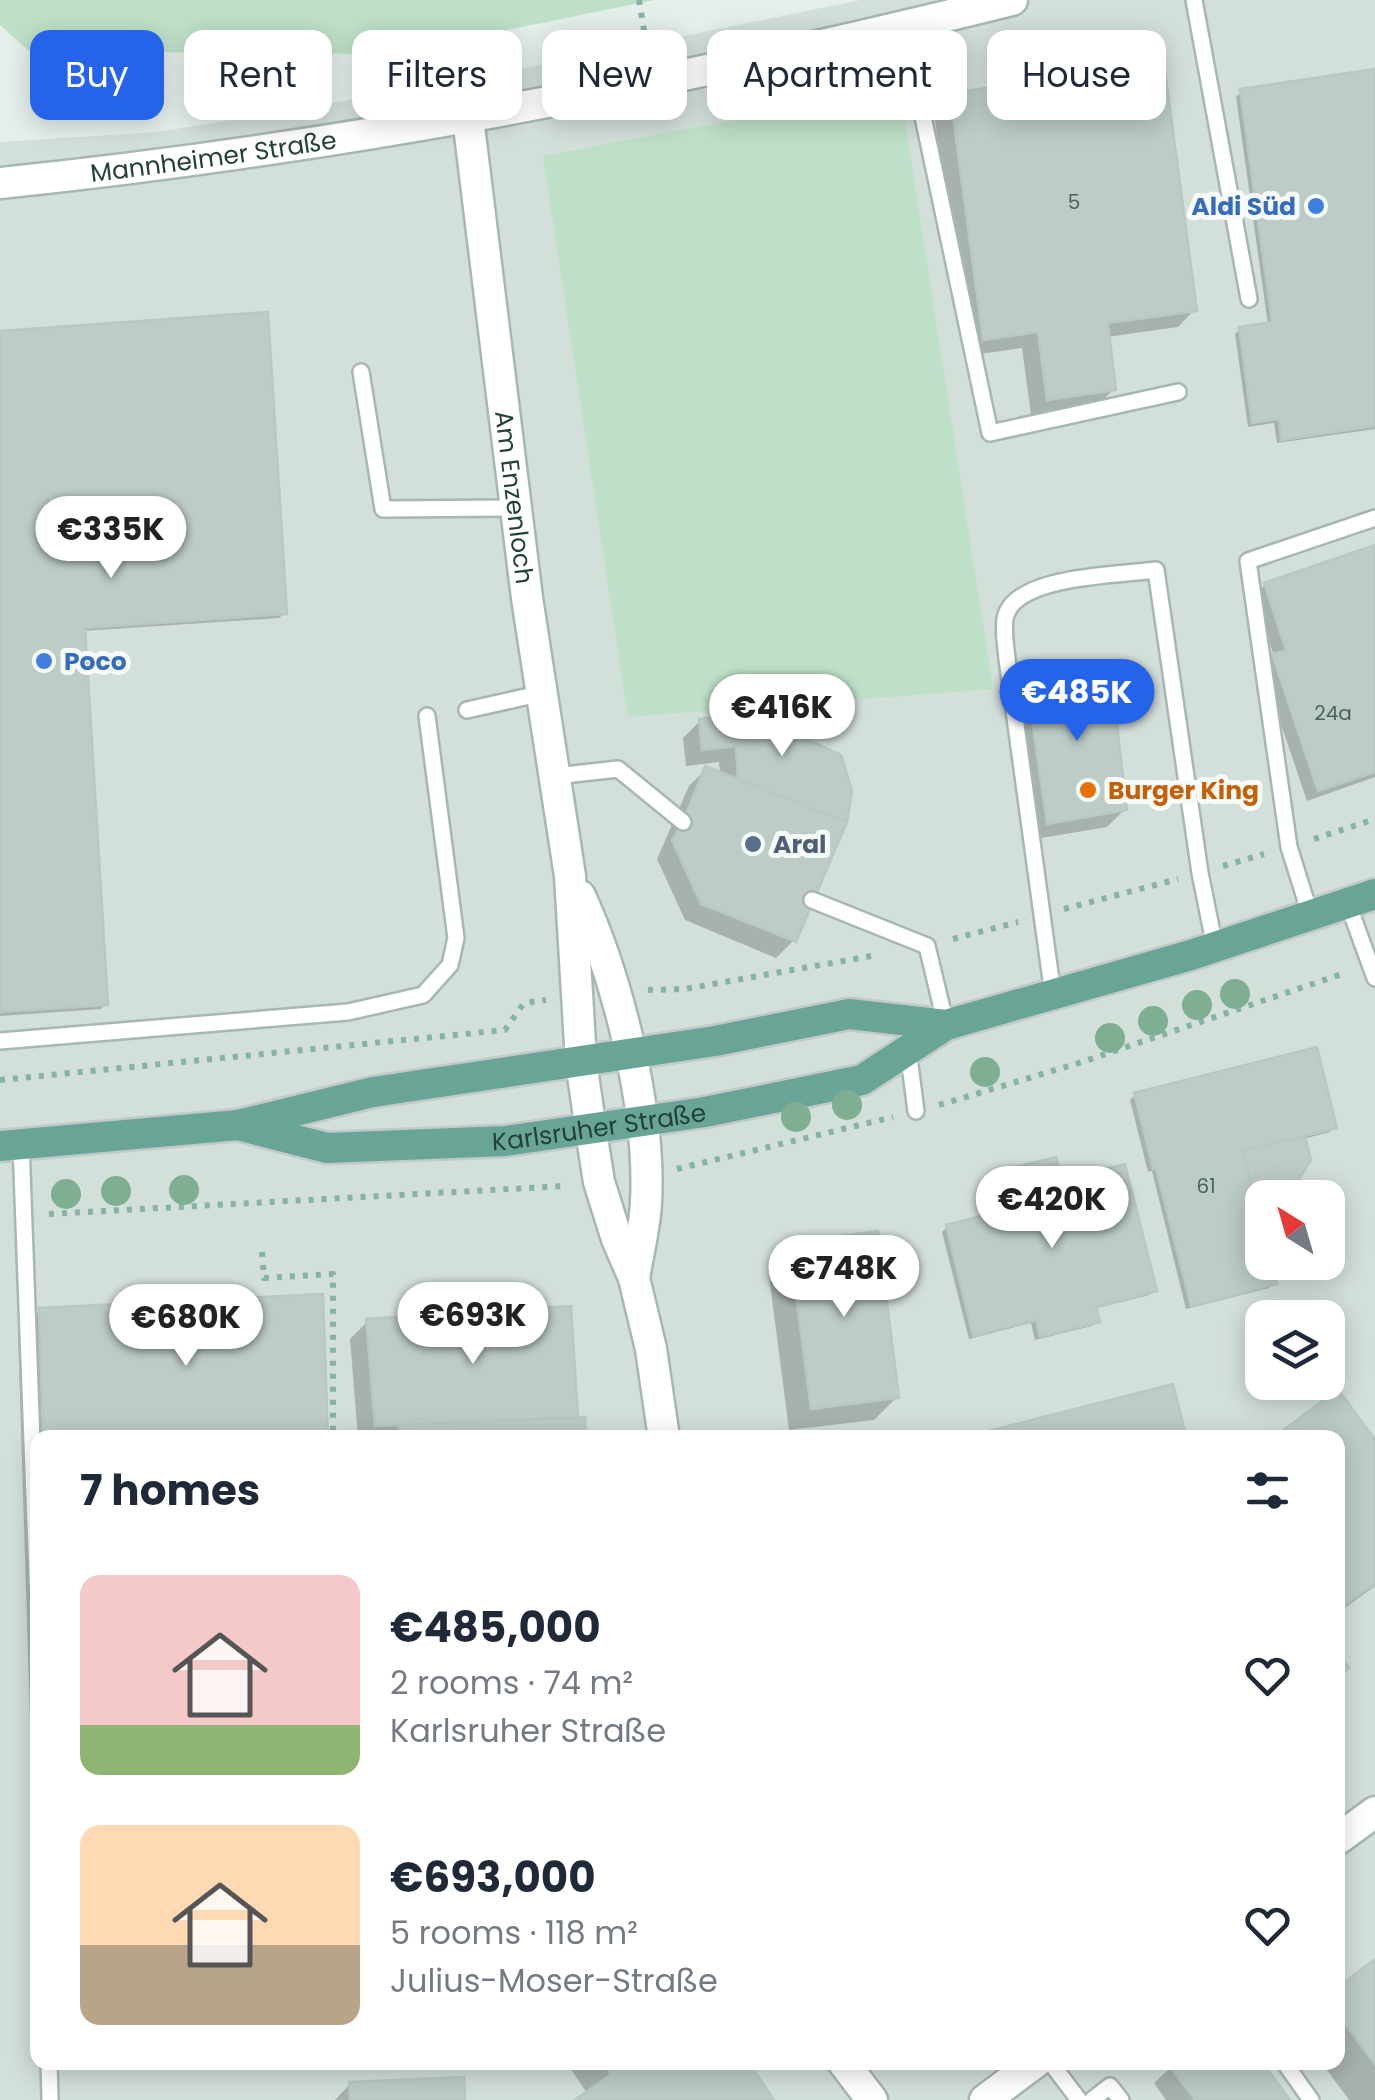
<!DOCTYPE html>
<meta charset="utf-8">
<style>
body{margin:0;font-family:Poppins,sans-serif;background:#f6f6f7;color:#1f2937;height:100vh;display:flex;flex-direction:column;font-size:38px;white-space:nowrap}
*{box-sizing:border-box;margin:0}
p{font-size:32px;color:#747a83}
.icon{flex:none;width:55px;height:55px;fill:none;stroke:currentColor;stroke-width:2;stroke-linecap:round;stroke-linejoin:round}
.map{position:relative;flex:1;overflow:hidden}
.details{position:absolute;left:30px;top:1430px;width:1315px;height:640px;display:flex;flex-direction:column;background:#fff;border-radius:20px;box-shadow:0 5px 25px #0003}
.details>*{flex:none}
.banner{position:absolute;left:30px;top:30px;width:1315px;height:90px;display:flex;gap:20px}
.needle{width:65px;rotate:323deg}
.fabs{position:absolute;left:1245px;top:1180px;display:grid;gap:20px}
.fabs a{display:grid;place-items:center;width:100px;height:100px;border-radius:20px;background:#fff;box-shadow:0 5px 25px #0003;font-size:50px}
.price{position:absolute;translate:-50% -85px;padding:0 22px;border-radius:35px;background:#fff;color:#222;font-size:32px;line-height:65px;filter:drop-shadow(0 2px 5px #0008)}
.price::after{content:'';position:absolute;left:50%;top:60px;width:30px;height:22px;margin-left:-15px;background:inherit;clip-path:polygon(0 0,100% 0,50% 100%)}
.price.active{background:#2563eb;color:#fff}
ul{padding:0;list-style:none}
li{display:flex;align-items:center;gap:30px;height:250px;padding:0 50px}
li span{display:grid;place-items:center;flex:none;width:280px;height:200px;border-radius:20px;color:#555}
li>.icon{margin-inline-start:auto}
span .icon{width:120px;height:120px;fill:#fffc;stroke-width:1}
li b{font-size:42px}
h2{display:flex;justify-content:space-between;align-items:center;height:120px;padding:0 50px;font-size:42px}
.chip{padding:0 35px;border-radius:20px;background:#fff;box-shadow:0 5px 25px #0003;font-size:35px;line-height:90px}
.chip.active{background:#2563eb;color:#fff}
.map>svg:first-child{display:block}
.built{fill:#d3dfd9;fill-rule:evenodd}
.green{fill:#bee0c8}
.shadow{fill:#0003}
.building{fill:#bdccc7;stroke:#b7c9c2;stroke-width:2.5}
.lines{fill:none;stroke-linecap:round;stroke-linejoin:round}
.lane-casing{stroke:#a7b7b2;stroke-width:20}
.street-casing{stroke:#a7b7b2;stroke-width:35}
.primary-casing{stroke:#c1cac8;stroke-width:35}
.path{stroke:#85b3a5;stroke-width:6;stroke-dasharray:5 8;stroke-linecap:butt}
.lane{stroke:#fff;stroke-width:15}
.street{stroke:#fff;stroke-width:30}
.primary{stroke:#69a596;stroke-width:30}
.tree{fill:#7faf93}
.shop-dot{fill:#3f7fe0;stroke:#f6fbf8;stroke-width:4}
.food-dot{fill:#e8710a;stroke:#f6fbf8;stroke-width:4}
.service-dot{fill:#5c6f8a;stroke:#f6fbf8;stroke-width:4}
.labels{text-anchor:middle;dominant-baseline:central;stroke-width:10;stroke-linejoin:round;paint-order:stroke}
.number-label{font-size:20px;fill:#4a645d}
.street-label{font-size:25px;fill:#23413a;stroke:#f6fbf8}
.shop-label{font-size:25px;font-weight:bold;fill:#366cbe;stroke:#f6fbf8;text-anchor:end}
.food-label{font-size:25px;font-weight:bold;fill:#c56008;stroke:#f6fbf8;text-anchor:start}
.service-label{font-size:25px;font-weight:bold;fill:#4e5e75;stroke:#f6fbf8;text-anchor:start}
</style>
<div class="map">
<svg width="1375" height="2100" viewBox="0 0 1375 2100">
<rect width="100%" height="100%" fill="#e5efea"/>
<path class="built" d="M861 0H1375V2100H0V142L158 132 447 84ZM1262 1198H1328V1262H1262ZM1262 1318H1328V1382H1262ZM38 1438H1338V2062H38Z"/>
<path class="green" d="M0 0H655L389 54 29 51 0 25Z
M900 89 993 689 628 717 543 156Z"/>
<path class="shadow" d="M1375 71V429L1277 443 1274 423 1248 427 1235 334 1240 329 1268 325 1236 97 1241 92Z
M951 95 1194 310 1178 327 1107 337 1114 389 1097 406 1031 415 1022 348 967 356 934 112Z
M0 334 284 614 279 618 83 631 106 1004 101 1009 0 1016Z
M1375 547V777L1307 801 1262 668 1274 656 1254 596 1265 585Z
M1027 681 1124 810 1107 827 1030 840 1010 698Z
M700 721 796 736 849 791 845 822 793 941 776 958 685 920 657 859 689 786 706 769 720 775 719 762 686 766 683 738Z
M1135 1095 1334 1127 1330 1132 1303 1139 1283 1198H1262V1204L1254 1206 1262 1239V1262L1274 1283 1269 1288 1186 1309 1152 1171 1148 1172 1130 1100Z
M1005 1172 1154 1290 1149 1295 1094 1309 1097 1321 1092 1326 1035 1340 1031 1323 969 1339 942 1232 947 1227 1008 1212 1000 1177Z
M790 1246 897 1397 874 1420 789 1430 768 1268Z
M40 1310 325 1438H38L35 1879 18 1333Z
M367 1322 576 1420 583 1438H358L350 1339Z
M1338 1438 1375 1444V1586L1338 1613Z
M1375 1962V2100H1349L1321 2062H1338V1990Z
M566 2062H759L752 2072 771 2100H577L587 2093Z
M1171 2067 1287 2100H1166L1154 2083Z
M350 2084 463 2100H335Z"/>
<path class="building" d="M1164 64 1197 311 1108 323 1116 390 1047 400 1038 332 983 340 950 93Z
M1375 69V426L1281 440 1279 419 1252 423 1239 327 1272 322 1240 89Z
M268 312 287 614 85 628 108 1005 0 1012V331Z
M1375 545V772L1318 791 1272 654 1286 650 1264 583Z
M1110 667 1127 810 1047 824 1026 678Z
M795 707 798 735 841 755 852 790 847 822 738 779 736 746 702 750 699 719Z
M705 766 847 822 796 942 701 904 672 840 683 822Z
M1317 1047 1337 1128 1243 1151 1262 1228V1262H1271L1277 1284 1191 1306 1156 1168 1153 1169 1134 1093Z
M1305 1136 1311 1160 1289 1195 1262 1198V1202L1256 1204 1243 1151Z
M1056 1157 1062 1180 1125 1164 1157 1291 1096 1307 1100 1322 1040 1337 1036 1320 973 1336 946 1225 1013 1208 1003 1170Z
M878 1231 899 1398 811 1409 789 1243Z
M323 1294 328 1438H43L39 1308Z
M571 1306 578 1418 375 1426 366 1319Z
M1173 1384 1185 1431 1159 1438H961Z
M1338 1389 1375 1440V1583L1346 1604 1338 1593V1438H1273Z
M585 1417 586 1438H399V1425Z
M1338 1652 1349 1668 1338 1677Z
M1375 1959V2064L1338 2014V1987Z
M603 2062H762L754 2070 774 2100H575L611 2074Z
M1172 2062H1262L1290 2100H1195L1169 2065Z
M464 2077 465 2100H350L349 2082Z"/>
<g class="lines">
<g class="lane-casing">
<path id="lane" d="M1194 0 1249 299
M904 27 990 433 1178 392
M361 372 383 509 516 508
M467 710 543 693
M555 776 618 769 683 822
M812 900 927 946 946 1025
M1348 904 1375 978
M1311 917 1289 847 1248 561 1375 518
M1053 995 1007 659C1006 647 1003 632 1005 619 1012 575 1120 575 1156 570L1200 873 1215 947
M0 1041 348 1012 423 995 450 965 456 938 427 716
M908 1050 916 1111
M21 1144 38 1604
M49 2062 50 2100
M1050 2062 1079 2100
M1284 2062 1311 2100
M1092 2100 1110 2086 1121 2100"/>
</g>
<g class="street-casing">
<g id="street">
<path id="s1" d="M468 118 527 598 570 876 581 1061 591 1131 599 1182 617 1239 634 1278 651 1349 664 1438"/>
<path id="s2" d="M0 183C342 148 678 83 1012 0"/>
<path d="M580 896C618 979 651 1111 646 1202 645 1227 638 1253 634 1278"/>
<path d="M1338 1839 1375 1812"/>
<path d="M843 2062 872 2100"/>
<path d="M985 2100 1036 2062"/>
</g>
</g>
<g class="primary-casing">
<g id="primary">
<path id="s3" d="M238 1125 327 1148 505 1141 705 1112 862 1080 946 1025 1191 955 1375 894"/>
<path d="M0 1146 238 1125 373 1092 715 1041 849 1014 946 1025"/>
</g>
</g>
<path class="path" d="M639 0 647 48
M1314 839 1375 819
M1223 866 1264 854
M1064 909 1178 879
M953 939 1018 922
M648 990 685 989 877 955
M0 1080 505 1030 524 1003 546 1000
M939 1105 1079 1063 1345 973
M677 1169 893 1117
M49 1214 565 1186
M262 1252 264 1278 333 1274V1438"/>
<use href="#lane" class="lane"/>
<use href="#street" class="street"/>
<use href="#primary" class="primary"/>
</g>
<g class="tree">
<circle cx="1235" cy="994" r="15"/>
<circle cx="1197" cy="1005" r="15"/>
<circle cx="1153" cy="1021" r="15"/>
<circle cx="1110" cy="1038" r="15"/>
<circle cx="985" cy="1072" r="15"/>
<circle cx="847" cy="1105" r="15"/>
<circle cx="796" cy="1117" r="15"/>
<circle cx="184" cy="1190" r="15"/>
<circle cx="116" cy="1191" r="15"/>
<circle cx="66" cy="1194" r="15"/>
</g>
<g class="shop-dot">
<circle cx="1316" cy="206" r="10"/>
<circle cx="44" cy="661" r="10"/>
</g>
<circle class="food-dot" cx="1088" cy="790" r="10"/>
<circle class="service-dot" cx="753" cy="844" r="10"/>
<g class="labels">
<g class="number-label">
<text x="1074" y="202">5</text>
<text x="1333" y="713">24a</text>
<text x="1206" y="1186">61</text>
</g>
<g class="street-label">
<text stroke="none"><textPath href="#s2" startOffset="215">Mannheimer Straße</textPath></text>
<text stroke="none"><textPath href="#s1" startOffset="382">Am Enzenloch</textPath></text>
<text stroke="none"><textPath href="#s3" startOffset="365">Karlsruher Straße</textPath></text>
</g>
<g class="shop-label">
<text x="1296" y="206">Aldi Süd</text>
<text x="64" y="661" text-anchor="start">Poco</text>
</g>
<g class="food-label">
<text x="1108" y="790">Burger King</text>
</g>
<g class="service-label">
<text x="773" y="844">Aral</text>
</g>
</g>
</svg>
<div class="fabs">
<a><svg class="needle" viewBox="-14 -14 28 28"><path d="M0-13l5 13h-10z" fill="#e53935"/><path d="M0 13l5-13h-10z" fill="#747a83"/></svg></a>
<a><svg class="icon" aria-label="layers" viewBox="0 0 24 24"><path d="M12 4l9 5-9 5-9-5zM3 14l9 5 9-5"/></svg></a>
</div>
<b class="price" style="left:111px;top:581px">€335K</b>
<b class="price active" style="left:1077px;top:744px">€485K</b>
<b class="price" style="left:782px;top:759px">€416K</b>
<b class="price" style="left:1052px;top:1251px">€420K</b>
<b class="price" style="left:844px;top:1320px">€748K</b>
<b class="price" style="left:473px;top:1367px">€693K</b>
<b class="price" style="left:186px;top:1369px">€680K</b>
<div class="banner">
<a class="chip active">Buy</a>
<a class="chip">Rent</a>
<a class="chip">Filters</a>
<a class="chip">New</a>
<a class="chip">Apartment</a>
<a class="chip">House</a>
</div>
<section class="details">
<h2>7 homes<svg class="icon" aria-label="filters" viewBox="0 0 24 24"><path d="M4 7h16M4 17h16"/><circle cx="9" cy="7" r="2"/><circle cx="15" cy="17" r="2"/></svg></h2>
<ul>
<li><span style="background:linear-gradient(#f6c9c9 75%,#8fb573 0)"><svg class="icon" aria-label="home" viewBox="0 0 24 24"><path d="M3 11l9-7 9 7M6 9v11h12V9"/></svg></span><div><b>€485,000</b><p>2 rooms · 74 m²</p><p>Karlsruher Straße</p></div><svg class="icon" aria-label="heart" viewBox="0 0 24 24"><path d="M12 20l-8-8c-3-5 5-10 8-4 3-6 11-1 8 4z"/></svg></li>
<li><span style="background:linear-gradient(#ffd9b3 60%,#b9a48a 0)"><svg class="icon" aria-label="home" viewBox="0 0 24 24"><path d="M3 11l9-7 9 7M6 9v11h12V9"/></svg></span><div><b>€693,000</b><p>5 rooms · 118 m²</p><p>Julius-Moser-Straße</p></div><svg class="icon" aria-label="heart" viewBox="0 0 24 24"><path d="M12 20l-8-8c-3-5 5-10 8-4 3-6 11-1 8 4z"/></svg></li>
</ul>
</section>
</div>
